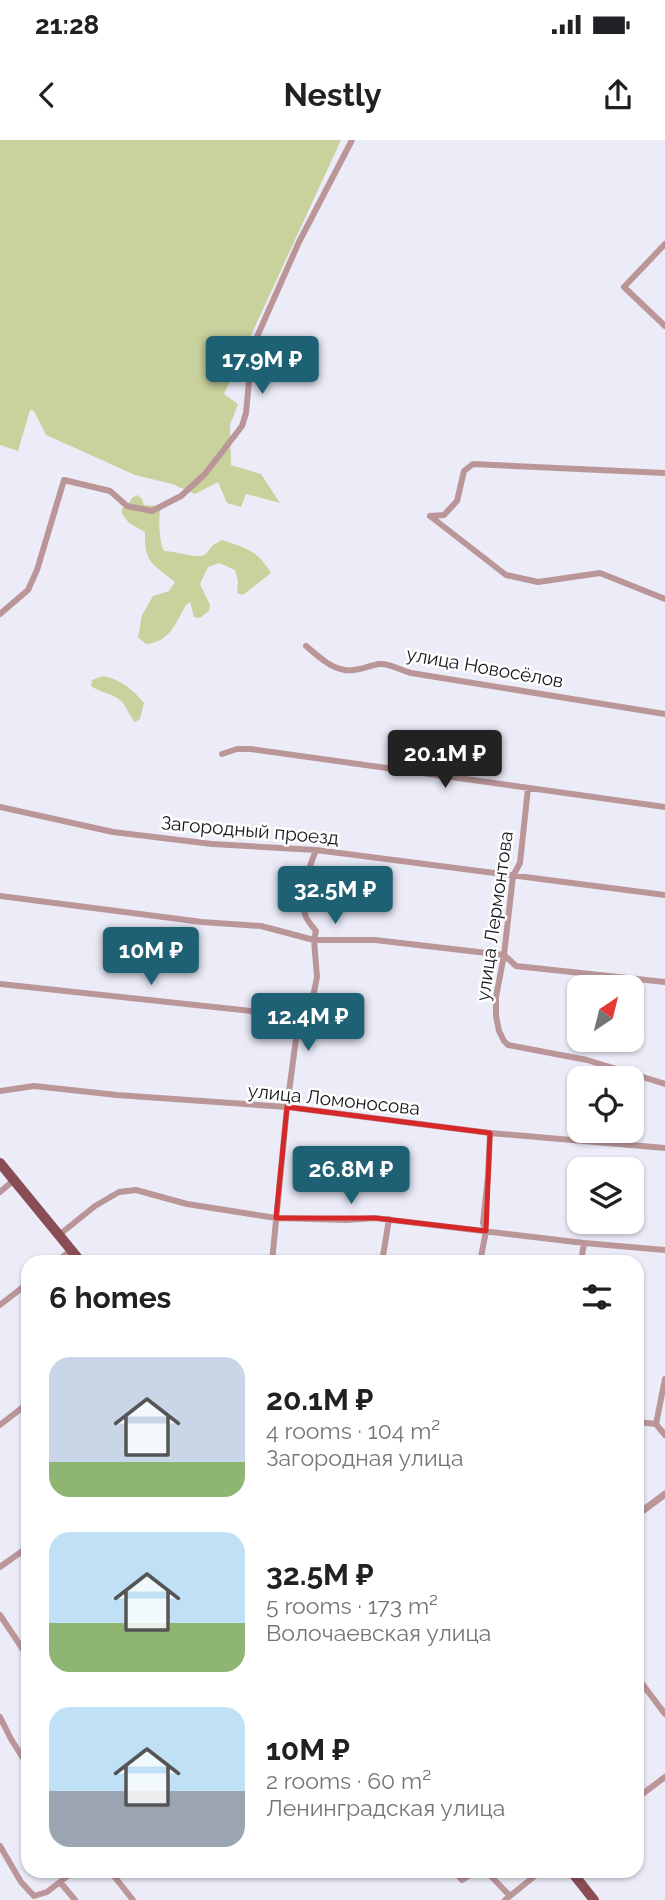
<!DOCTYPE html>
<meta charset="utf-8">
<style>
body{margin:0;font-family:Raleway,sans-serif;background:#f6f6f6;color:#202124;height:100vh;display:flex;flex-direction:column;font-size:26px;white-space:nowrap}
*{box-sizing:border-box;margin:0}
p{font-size:23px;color:#757577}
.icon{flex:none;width:38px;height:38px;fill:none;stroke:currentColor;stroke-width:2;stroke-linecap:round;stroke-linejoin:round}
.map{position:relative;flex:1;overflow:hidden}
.panel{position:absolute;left:21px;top:1115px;width:623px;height:623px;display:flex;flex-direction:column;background:#fff;border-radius:21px;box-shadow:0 2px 5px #0004}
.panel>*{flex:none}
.needle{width:46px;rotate:35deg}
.fabs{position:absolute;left:567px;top:835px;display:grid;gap:14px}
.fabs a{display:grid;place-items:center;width:77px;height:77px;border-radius:14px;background:#fff;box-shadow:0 2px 5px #0004;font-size:35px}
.price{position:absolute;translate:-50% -60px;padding:0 16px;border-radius:7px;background:#1e6174;color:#fff;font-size:23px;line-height:46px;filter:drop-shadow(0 2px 4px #0008)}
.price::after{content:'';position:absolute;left:50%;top:42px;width:21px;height:16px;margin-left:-10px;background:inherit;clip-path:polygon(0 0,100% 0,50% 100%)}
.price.on{background:#222;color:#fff}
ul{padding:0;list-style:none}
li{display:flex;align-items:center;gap:21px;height:175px;padding:0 28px}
li span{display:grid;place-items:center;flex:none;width:196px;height:140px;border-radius:21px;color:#555}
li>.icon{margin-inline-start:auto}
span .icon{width:84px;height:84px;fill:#fffc;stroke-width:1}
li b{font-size:30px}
h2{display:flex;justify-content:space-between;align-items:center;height:84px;padding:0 28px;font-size:30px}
.status{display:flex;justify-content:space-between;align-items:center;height:49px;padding:0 35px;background:#fff;direction:ltr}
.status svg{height:19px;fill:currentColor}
header{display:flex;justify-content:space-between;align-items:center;height:91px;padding:0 28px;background:#fff;font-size:32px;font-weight:700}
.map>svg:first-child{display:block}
.green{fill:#c9d29d}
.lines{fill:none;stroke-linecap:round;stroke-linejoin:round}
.minor{stroke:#bb9699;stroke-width:6}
.tertiary{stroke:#bb9699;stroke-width:7}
.primary{stroke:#8b4d55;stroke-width:10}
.marked{fill:none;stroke:#d62828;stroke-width:5;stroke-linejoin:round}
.labels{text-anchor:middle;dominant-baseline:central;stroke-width:5;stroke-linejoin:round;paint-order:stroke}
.street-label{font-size:19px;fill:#16171b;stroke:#fff}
</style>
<div class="status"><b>21:28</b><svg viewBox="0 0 49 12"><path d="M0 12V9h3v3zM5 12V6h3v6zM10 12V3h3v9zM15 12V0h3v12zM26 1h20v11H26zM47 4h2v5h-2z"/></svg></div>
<header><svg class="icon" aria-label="back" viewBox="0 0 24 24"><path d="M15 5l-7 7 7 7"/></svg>Nestly<svg class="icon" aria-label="share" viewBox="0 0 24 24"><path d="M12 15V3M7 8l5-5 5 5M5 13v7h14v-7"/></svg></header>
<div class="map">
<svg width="665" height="1760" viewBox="0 0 665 1760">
<rect width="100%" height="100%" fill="#ebecf8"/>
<path class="green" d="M0 0H341L224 254 238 264 230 285 231 325 261 334 280 363 246 354 241 367 227 363 218 342 195 354 172 344 135 335 46 295 34 271 30 270 18 311 0 305Z
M137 355 142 359 144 365 161 366C158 378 159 401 164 411 174 411 197 419 204 415 207 414 210 408 212 406 215 403 219 402 222 400 246 408 257 410 271 433L243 455 237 453 238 441 235 430 219 423 208 427 200 444 210 465 209 471 200 478 194 477 190 462 186 465C175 484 170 502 146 504L138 497 142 475 153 456 169 451 175 442C153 424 144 423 145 392L129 383 122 374V368L127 366 132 358Z
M103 536C121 539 133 550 144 563L140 579 135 582C129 576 128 569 122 562 114 553 100 553 91 546L92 540Z"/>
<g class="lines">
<path class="minor" d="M665 104 624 147 665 186
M430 376 444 375 457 361 464 331 473 324 665 333
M430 376 506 435 538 442 600 433 665 459
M0 474 28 450 37 430 64 340 110 351 127 366 152 371 181 356 205 334 242 286 246 273 252 208 299 102 352 0
M306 506C317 515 330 528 345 530 356 532 367 526 379 524 390 523 400 530 411 533L665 574
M222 614 237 609H251L665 667
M528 648 520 723 513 736 504 815 496 857V876L499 891 504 901 508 905 587 920 665 944
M0 667 113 692 212 704 316 710 665 755
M0 756 202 782 261 786 314 800H375L504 815 516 826 665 842
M0 844 299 876
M0 951 34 946 117 955 287 967 490 993 665 1008
M0 1052 14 1040
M59 1095 95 1066 119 1052 136 1050 187 1064 276 1078 347 1080 375 1078 584 1103 665 1110
M56 1122 71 1110
M272 1122 287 967 299 876 310 872 317 837 314 800 316 791C313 787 308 782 306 777 298 756 308 730 316 710
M382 1122 389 1079
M480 1122 486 1091 483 1083 488 1036 490 993
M581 1122 584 1103
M0 1165 28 1143
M637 1282 656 1284 665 1295
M656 1284 665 1239
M0 1285 28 1263
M0 1427 28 1407
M0 1475 28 1517
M637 1537 665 1574
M0 1577 11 1599 28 1626
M637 1658 665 1637
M0 1706 21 1742 34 1756 47 1752 74 1731
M110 1731 133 1760
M454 1731 462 1740 476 1731
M486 1731 510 1756
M60 1742 75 1760
M505 1760 541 1731"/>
<path class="tertiary" d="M637 1375 665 1354"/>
<path class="primary" d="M0 1023 81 1122
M571 1731 594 1760"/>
</g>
<path class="marked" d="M287 967 490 993 486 1091 375 1078H276Z"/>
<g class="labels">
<g class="street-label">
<text transform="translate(485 527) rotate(10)">улица Новосёлов</text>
<text transform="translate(250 690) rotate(5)">Загородный проезд</text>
<text transform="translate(494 776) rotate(-82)">улица Лермонтова</text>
<text transform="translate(334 959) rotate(6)">улица Ломоносова</text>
</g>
</g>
</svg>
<div class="fabs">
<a><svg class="needle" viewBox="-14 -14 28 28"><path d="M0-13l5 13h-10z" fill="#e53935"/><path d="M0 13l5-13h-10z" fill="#757577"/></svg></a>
<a><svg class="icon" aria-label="locate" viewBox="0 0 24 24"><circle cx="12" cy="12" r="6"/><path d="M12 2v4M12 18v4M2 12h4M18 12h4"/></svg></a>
<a><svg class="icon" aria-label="layers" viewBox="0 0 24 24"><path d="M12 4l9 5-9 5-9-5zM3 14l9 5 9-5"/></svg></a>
</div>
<b class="price" style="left:262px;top:256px">17.9M ₽</b>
<b class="price on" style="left:445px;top:650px">20.1M ₽</b>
<b class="price" style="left:335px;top:786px">32.5M ₽</b>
<b class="price" style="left:151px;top:847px">10M ₽</b>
<b class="price" style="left:308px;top:913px">12.4M ₽</b>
<b class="price" style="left:351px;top:1066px">26.8M ₽</b>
<section class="panel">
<h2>6 homes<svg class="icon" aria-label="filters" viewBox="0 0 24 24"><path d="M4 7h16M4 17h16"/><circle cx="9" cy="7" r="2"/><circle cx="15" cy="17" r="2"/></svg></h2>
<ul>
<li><span style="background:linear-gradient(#c9d6e8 75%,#8fb573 0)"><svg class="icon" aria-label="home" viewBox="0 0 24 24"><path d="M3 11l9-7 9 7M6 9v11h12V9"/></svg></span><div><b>20.1M ₽</b><p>4 rooms · 104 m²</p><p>Загородная улица</p></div></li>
<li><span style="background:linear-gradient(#bfe0f5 65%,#8fb573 0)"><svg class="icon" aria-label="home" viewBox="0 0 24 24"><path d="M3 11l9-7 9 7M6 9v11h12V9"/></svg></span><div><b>32.5M ₽</b><p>5 rooms · 173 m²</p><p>Волочаевская улица</p></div></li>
<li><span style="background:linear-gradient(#bfe0f5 60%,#9aa5b1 0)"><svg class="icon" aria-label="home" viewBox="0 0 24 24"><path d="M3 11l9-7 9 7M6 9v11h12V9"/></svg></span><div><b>10M ₽</b><p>2 rooms · 60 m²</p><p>Ленинградская улица</p></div></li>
</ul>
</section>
</div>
